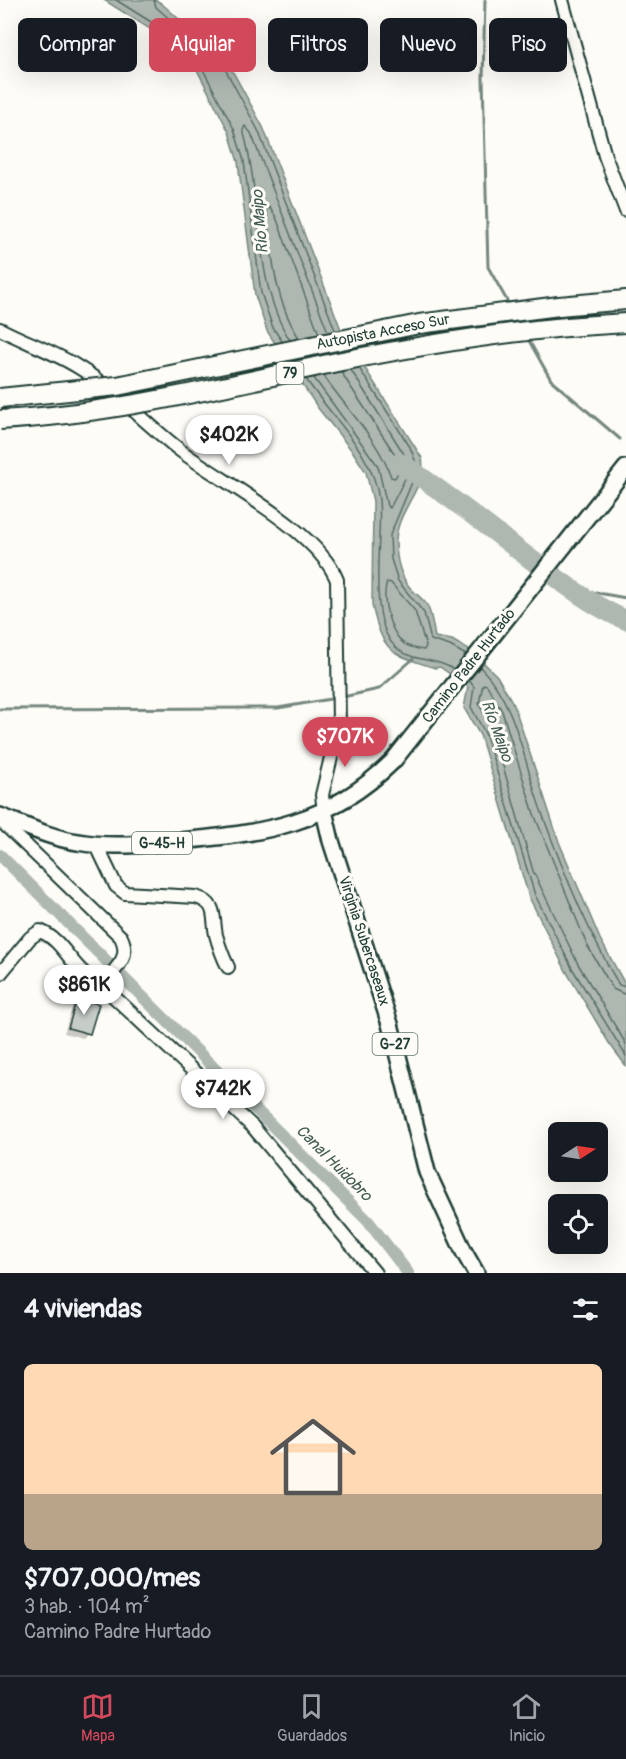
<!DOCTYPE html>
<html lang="es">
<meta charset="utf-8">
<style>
body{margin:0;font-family:Pangolin,sans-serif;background:#242831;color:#f1f3f6;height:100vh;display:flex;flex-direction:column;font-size:22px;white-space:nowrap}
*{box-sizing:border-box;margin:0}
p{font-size:20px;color:#9ea1a6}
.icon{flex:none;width:33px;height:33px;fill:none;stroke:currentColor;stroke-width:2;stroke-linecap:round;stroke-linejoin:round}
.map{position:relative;height:1273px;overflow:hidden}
.side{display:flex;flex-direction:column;background:#171b24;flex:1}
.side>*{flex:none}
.guide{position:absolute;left:18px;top:18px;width:591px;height:54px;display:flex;gap:12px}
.needle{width:39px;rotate:78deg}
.controls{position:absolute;left:548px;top:1122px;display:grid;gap:12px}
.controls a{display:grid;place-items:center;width:60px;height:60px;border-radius:9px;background:#171b24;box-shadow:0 6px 24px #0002;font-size:30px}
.price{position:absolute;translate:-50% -51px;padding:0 14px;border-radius:21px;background:#fff;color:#222;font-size:20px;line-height:39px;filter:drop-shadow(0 2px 3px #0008)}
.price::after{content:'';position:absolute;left:50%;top:36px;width:18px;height:14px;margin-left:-9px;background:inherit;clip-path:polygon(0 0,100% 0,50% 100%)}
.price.active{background:#d1495b;color:#fff}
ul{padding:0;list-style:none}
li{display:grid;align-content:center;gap:12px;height:318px;padding:0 24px}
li+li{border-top:2px solid #363941}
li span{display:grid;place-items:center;height:186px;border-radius:9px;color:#555}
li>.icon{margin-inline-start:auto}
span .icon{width:108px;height:108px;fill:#fffc;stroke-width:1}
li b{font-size:26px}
h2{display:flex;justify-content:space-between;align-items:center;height:72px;padding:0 24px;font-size:26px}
.pill{padding:0 21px;border-radius:9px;background:#171b24;box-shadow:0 6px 24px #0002;font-size:21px;line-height:54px}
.pill.active{background:#d1495b;color:#fff}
.tab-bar{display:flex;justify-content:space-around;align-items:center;height:84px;border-top:2px solid #363941;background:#171b24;font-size:16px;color:#9ea1a6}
.tab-bar a{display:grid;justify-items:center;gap:3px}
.tab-bar .active{color:#d1495b}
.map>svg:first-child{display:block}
.water{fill:#aeb8b1;stroke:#75877f;stroke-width:1.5}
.shadow{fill:#0003}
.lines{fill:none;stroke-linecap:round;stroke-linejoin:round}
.shore{stroke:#586e66;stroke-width:1.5}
.stream{stroke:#75877f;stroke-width:3}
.canal{stroke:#aeb8b1;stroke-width:12}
.river{stroke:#aeb8b1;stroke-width:20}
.building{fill:#c6cdc7;stroke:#1f3d34;stroke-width:1.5}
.minor-casing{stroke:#1f3d34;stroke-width:16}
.major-casing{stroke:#1f3d34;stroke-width:20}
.highway-casing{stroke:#1f3d34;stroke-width:22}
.minor{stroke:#fdfcf7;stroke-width:12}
.major{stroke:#fdfcf7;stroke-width:15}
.highway{stroke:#fdfcf7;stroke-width:18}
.highway-bridge-casing{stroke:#1f3d34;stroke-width:22;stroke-linecap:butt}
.highway-bridge{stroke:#fdfcf7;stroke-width:18}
.labels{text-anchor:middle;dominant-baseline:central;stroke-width:6;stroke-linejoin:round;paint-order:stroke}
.shield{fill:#fdfcf7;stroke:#62766e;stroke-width:1.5}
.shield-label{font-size:14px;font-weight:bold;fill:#1f3d34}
.street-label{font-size:15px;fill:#1f3d34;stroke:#fdfcf7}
.water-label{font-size:16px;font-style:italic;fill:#435c53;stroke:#fdfcf7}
</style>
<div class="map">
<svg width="626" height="1273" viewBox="0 0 626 1273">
<rect width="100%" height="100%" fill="#fdfcf7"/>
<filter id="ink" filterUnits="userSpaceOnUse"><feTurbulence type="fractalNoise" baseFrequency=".0167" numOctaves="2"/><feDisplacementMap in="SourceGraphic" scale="12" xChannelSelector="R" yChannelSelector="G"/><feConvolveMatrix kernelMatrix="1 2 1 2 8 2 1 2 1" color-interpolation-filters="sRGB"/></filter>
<g filter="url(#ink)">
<path class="water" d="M104 0H156L161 3 228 63 263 127 342 332 422 458C428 486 396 511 396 541 396 558 399 575 411 589 416 594 423 599 427 605 432 614 433 627 435 637L452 640 474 653 497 676 514 705 559 842 600 939 626 986V1066L609 1043 566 971 529 897 480 735 464 708 468 687 440 667 435 668C391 654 383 653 372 605L373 501 366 472 353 452 318 408 267 331 255 295 238 162 229 132 193 62 171 42Z"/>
<path class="shadow" d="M78 999 88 1033 83 1038 64 1033 73 1005Z"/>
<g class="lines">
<path class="shore" d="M116 0 175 37 197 58 234 129 244 161 261 293 273 328 282 341
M154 0 156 7 224 67 258 130 335 330
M299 338C274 300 272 254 266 210L269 207 276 217 319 334
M290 340C253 284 262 195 243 130L245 126 251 133 328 332
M359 368 410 447 418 468 390 535 391 559 398 581 424 613 431 640 450 646 466 655
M324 376C346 409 378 438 391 477L395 478 401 467 396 456 341 372
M314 378 378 466 387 506 390 508 410 469 409 462 351 370
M306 379C331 417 374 453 379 500 383 537 365 626 399 650 415 662 438 658 454 670
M387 582 391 583 415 611 426 646 424 650C417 649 407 647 402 642 389 629 381 599 387 582Z
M480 667C519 706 523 763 542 813 563 872 587 930 619 985L626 987
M469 680 474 687 471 707 485 733 535 895 572 968 626 1056
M626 995 613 989 587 945 534 814 502 711 487 685 483 684 479 704 493 731 533 871 578 964 626 1044"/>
<path class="stream" d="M485 0 483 79 488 267 510 306
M527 337 551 380 620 439
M570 588 626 598
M343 697 379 689 413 659
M0 709 278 708 336 698"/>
<path class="canal" d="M0 855 368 1221 408 1273"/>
<path class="river" d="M400 463C453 497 501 538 552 575 576 592 599 609 626 620"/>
</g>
<path class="building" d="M77 998 99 1004 90 1034 68 1028Z"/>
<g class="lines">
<g class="minor-casing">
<path id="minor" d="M562 0 605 156 626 211
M0 329C25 342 54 352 78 367 113 388 147 425 181 451 225 484 317 530 337 580L339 724 322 795 324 811
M0 820 121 937C131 957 117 967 105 981L110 993 253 1127 375 1273
M96 844 116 886 125 893 196 897C218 904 212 916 216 935 219 946 223 957 228 967
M0 974 30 938 40 931C68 942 72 976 105 984"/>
</g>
<g class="major-casing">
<path id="major" d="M324 811 331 841 390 1024 427 1172 464 1252 476 1273
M0 816C26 826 51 838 78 842 111 848 146 844 179 841 265 833 328 825 393 761L626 468"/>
</g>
<g class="highway-casing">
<path id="highway" d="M559 306 626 300
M580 326 626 323"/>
</g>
<use href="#minor" class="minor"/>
<use href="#major" class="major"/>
<use href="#highway" class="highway"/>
<g class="highway-bridge-casing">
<path id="highway-bridge" d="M0 398 117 386 419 324 559 306
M0 420C115 414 225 386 337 362 417 346 498 332 580 326"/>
</g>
<use href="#highway-bridge" class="highway-bridge"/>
</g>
</g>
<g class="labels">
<g class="shield">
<rect x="276.5" y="362" width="27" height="22" rx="4.5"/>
<rect x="132" y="832" width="60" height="22" rx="4.5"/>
<rect x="372.5" y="1033" width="45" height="22" rx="4.5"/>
</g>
<g class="shield-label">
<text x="290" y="373">79</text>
<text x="162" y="843">G-45-H</text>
<text x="395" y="1044">G-27</text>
</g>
<g class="street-label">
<text transform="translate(383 332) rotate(-11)">Autopista Acceso Sur</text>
<text transform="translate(469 666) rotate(-52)">Camino Padre Hurtado</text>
<text transform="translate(364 941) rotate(72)">Virginia Subercaseaux</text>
</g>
<g class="water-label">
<text transform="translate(260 222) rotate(-95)">Río Maipo</text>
<text transform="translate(497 731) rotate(70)">Río Maipo</text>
<text transform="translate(334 1163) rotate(45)">Canal Huidobro</text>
</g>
</g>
</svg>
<div class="controls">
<a><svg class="needle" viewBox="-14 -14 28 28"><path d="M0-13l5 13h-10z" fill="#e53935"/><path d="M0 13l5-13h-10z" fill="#9ea1a6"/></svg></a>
<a><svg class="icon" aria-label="locate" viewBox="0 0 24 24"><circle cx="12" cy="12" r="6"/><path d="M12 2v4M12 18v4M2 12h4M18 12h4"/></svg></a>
</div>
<b class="price" style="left:229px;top:466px">$402K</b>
<b class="price active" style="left:345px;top:768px">$707K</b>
<b class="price" style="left:84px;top:1016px">$861K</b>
<b class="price" style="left:223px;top:1120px">$742K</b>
<div class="guide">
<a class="pill">Comprar</a>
<a class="pill active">Alquilar</a>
<a class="pill">Filtros</a>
<a class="pill">Nuevo</a>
<a class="pill">Piso</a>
</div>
</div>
<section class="side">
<h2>4 viviendas<svg class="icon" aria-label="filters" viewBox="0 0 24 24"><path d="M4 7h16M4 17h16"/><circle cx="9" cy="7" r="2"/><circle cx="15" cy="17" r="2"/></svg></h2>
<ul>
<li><span style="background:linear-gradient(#ffd9b3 70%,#b9a48a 0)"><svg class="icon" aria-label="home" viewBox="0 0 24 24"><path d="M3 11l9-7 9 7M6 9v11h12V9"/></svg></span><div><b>$707,000/mes</b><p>3 hab. · 104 m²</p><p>Camino Padre Hurtado</p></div></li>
</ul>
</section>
<nav class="tab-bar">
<a class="active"><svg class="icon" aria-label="map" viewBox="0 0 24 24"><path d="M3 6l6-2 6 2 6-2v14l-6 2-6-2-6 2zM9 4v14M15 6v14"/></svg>Mapa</a>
<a><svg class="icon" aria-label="saved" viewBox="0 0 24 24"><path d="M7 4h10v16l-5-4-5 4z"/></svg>Guardados</a>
<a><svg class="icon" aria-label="home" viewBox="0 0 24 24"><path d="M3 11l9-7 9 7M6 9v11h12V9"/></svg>Inicio</a>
</nav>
